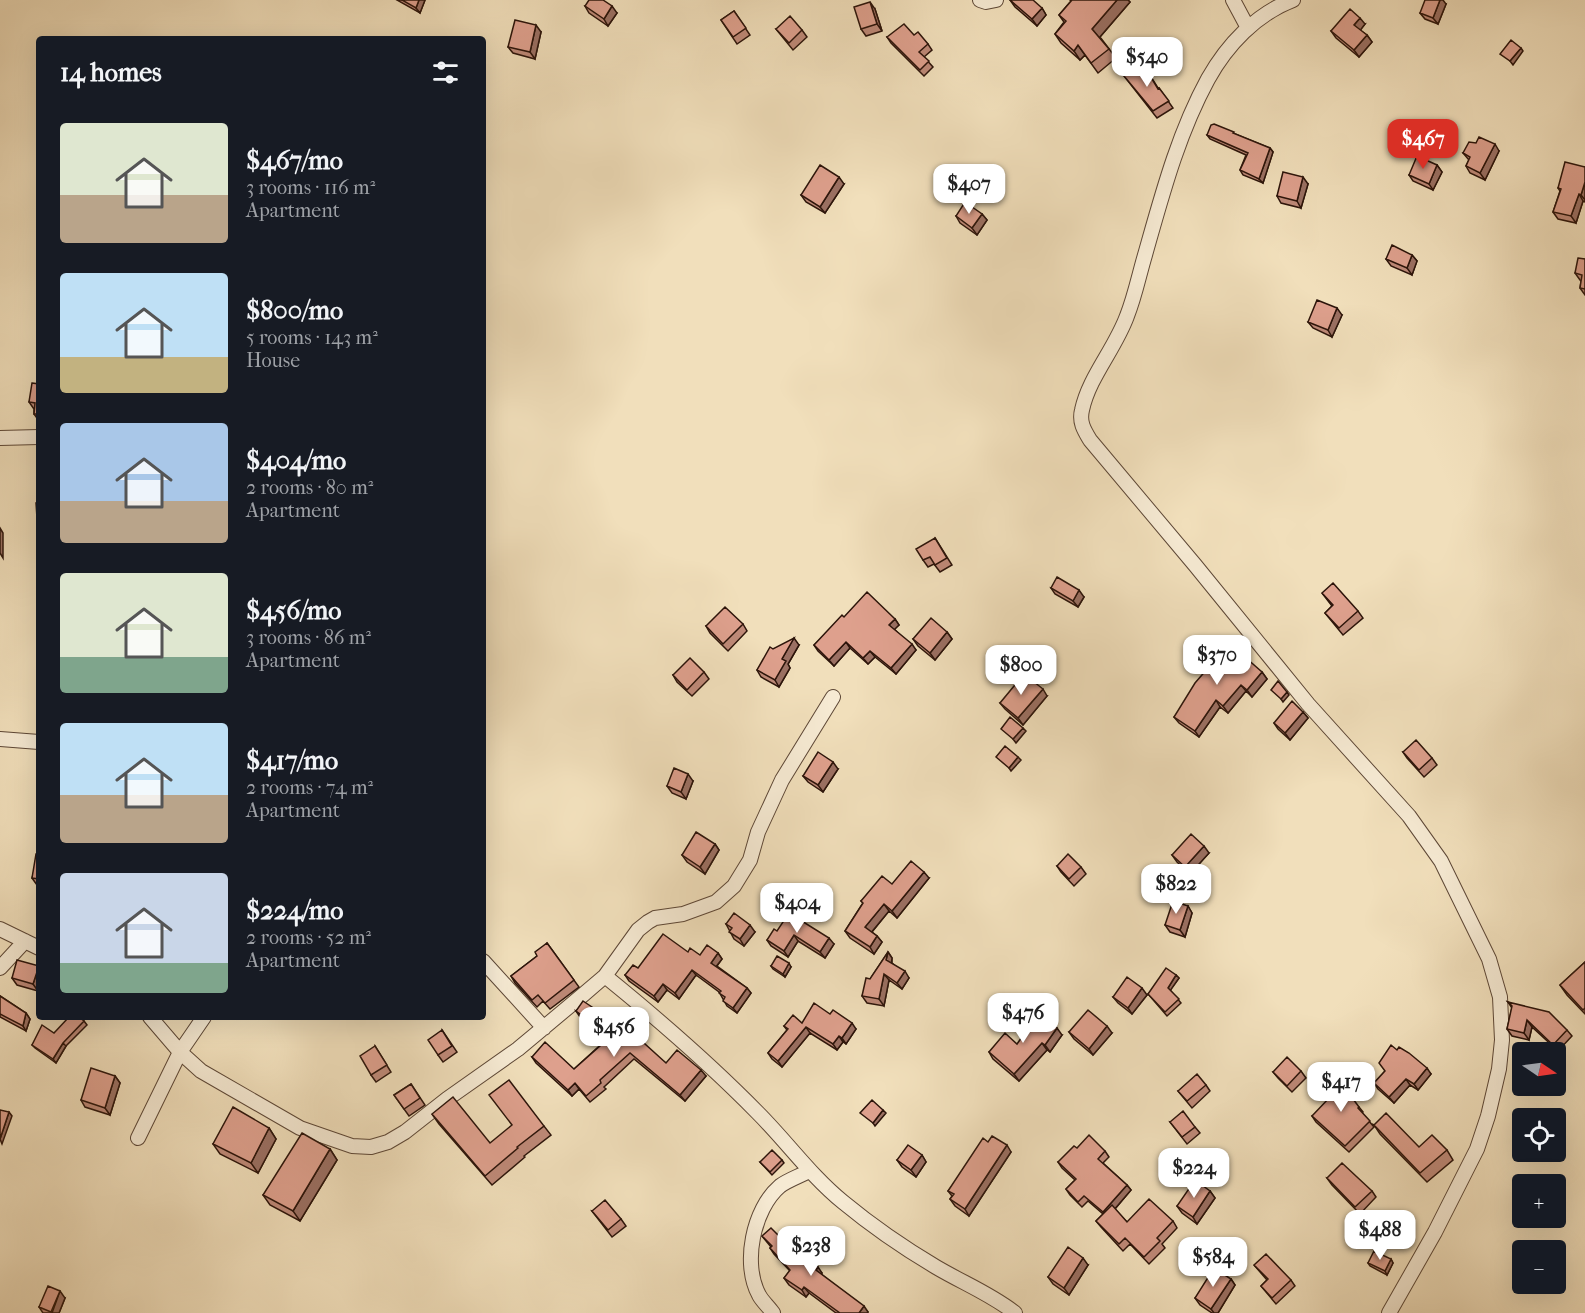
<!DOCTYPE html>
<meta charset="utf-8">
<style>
body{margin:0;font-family:"IM FELL French Canon",serif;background:#242831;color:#f1f3f6;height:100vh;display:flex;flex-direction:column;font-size:22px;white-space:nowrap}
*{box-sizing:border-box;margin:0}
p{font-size:20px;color:#9ea1a6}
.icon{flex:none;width:33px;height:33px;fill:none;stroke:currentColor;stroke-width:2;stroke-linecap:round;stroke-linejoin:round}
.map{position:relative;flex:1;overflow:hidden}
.sheet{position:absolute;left:36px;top:36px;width:450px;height:984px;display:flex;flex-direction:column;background:#171b24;border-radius:6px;box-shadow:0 6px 24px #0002}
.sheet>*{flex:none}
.needle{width:39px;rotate:103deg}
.controls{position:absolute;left:1512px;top:1042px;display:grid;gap:12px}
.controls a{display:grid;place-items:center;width:54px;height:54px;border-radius:6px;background:#171b24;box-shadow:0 6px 24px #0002;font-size:30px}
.price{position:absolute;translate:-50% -51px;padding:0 14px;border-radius:12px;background:#fff;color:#222;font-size:20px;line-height:39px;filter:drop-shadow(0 2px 3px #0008)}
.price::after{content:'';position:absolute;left:50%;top:36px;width:18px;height:14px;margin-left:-9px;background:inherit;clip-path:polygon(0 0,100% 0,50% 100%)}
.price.selected{background:#d93025;color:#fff}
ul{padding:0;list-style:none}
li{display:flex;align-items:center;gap:18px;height:150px;padding:0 24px}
li span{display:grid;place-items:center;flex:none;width:168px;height:120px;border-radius:6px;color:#555}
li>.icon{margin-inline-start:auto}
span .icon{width:72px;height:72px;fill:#fffc;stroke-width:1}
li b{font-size:26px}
h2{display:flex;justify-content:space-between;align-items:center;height:72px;padding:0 24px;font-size:26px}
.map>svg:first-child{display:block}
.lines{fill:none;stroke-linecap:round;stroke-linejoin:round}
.minor-casing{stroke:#5d4736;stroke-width:16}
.minor{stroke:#f6ead3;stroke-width:14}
.wall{fill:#bf8a79;stroke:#2c140a;stroke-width:1.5}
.shaded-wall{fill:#9b7063;stroke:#2c140a;stroke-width:1.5}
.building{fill:#dea08d;stroke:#2c140a;stroke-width:1.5}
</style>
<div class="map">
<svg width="1585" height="1313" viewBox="0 0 1585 1313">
<rect width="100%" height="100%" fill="#f1dfbb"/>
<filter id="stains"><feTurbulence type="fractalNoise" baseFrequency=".00333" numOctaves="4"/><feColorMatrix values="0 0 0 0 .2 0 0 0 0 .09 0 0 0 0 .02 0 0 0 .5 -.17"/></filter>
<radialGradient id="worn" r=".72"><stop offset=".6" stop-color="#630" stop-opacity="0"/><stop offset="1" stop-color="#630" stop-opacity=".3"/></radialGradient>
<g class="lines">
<g class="minor-casing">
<path id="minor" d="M980 0 986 2 996 0
M1233 0 1248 28
M1293 0C1256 14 1227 45 1208 79 1178 134 1162 195 1145 255 1139 275 1135 296 1127 316 1115 349 1089 377 1082 410 1079 422 1084 430 1090 440L1195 565 1308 704 1409 816 1441 861 1489 959 1500 997 1502 1040 1499 1069 1488 1116 1477 1149 1435 1232 1389 1313
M0 438 39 437
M0 739 39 742
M0 929 39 948
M483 961 544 1028
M0 968 25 941
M605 976C658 1019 710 1064 758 1113 787 1142 811 1176 843 1202 872 1226 904 1248 936 1267 963 1283 991 1294 1015 1313
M150 1017 180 1052 201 1071 300 1128 352 1146 371 1147 388 1142 405 1132 447 1099 518 1049 584 994 605 976 638 930 648 922 655 918 683 914 716 902 734 886 750 860 758 832 782 780 833 697
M138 1138 180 1052 204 1017
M773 1313C769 1307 762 1301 759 1295 742 1264 753 1209 780 1186 788 1180 800 1176 809 1171"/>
</g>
<use href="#minor" class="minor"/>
</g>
<path class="wall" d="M397 0H425L420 13Z
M1010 0 1042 8 1046 15 1037 26 1015 7Z
M1070 0H1128L1130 2 1100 37 1116 58 1098 73 1085 55 1080 60 1061 43 1055 34 1064 22 1059 15 1071 1Z
M1446 4 1438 24 1425 19 1420 13Z
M585 6 617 13 608 26 589 13Z
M875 9 882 31 866 36 861 29Z
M734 11 750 35 737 44 721 20Z
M1365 24 1360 30 1367 35 1372 42 1359 57 1336 38 1331 31Z
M776 29 802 30 807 37 793 50Z
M541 32 535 59 513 53 508 47Z
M914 35 928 44 932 50 924 57 933 67 924 76 891 43 887 37Z
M1146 69 1158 88H1159L1173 108 1157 118 1124 76 1141 72Z
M1235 134 1270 148 1273 152 1263 183 1243 175 1240 170 1246 155 1210 139 1207 135Z
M1499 151 1485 180 1470 173 1466 166 1469 160 1463 153Z
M1437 165 1442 172 1433 190 1413 181 1409 175Z
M1585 167V202L1583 201 1576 223 1558 219 1553 212 1560 191 1558 188Z
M844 184 825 213 806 202 801 195Z
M1308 184 1301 208 1281 203 1277 196Z
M982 214 987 220 977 235 960 223 956 216Z
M1412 255 1417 261 1412 275 1391 266 1386 259Z
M1585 259V295L1580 288 1581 281 1580 280 1575 273Z
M1342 315 1332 337 1313 328 1308 322Z
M39 384V421L34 414V409L29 402Z
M935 538 952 565 940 572 934 564 928 567 923 560Z
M1051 588 1084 597 1078 607 1055 594Z
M1322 593 1358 611 1363 618 1343 635 1325 613 1332 606Z
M844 617 895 619 899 625 894 629 916 650 896 674 875 657 868 664 850 648 834 666 818 651 814 645Z
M743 624 747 631 728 651 710 633 706 626Z
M947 632 952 639 935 660 918 646 913 639Z
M799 645 788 664 790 668 779 687 761 677 757 670 773 649Z
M1235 653 1262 672 1267 679 1252 697 1246 691 1228 713 1220 707 1199 737 1179 723 1174 717Z
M704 672 709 679 692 696 677 682 673 675Z
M1047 696 1023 725 1005 709 1000 703Z
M1303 712 1308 718 1290 740 1278 729 1274 723Z
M1403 752 1432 758 1437 765 1424 777 1407 758Z
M838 769 823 792 808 782 803 776Z
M693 781 686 799 672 793 667 786Z
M715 844 719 850 705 874 687 862 682 855Z
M1209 853 1190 874 1177 862 1172 855Z
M39 854V885H37L32 878Z
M1057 866 1081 867 1086 874 1074 886 1061 872Z
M929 878 897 918 889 911 872 932 877 936 882 942 874 954 850 938 845 931 863 903 861 901 892 884Z
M1188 906 1192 913 1185 937 1170 932 1165 925Z
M726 924 755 932 744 946 734 939Z
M777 931 834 944 825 958 798 941 788 957 771 946 767 940Z
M547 943 579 987 550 1009 543 1001 537 1007 515 983 511 976 537 956Z
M688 952 700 955 718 953 722 959 717 966 747 988 751 993 737 1013 727 1006 719 992 696 975 679 999 667 990 658 1002 629 981 625 975Z
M888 952 892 958V963L909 978 902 989 889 980 884 1006 867 1003 862 996 870 979Z
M1585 962V1014L1567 995 1560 985Z
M771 966 791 967 785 977 773 969Z
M39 967 38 991 17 985 12 978Z
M1176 975 1179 978 1170 990 1181 1003 1167 1016 1148 994Z
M1147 995 1132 1014 1118 1003 1113 997Z
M0 996 26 1013 30 1019 26 1031 0 1017Z
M1508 1002 1567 1030 1572 1036 1558 1051 1532 1027 1529 1040 1512 1036 1507 1029 1512 1008Z
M576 1011 633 1038 666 1063 706 1076 685 1101 634 1059 604 1087 606 1089 590 1102 579 1089 572 1096 536 1063 532 1057 574 1069 608 1038 580 1017Z
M830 1014 856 1029 846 1044 843 1042 837 1050 810 1033 782 1067 772 1059 768 1053 787 1030 784 1026 802 1023Z
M84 1021 87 1025 66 1046 56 1063 35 1048 32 1045 54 1033Z
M442 1030 457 1052 443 1062 438 1055Z
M1069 1032 1112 1033 1093 1055 1074 1039Z
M1062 1035 1050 1052 1047 1050 1019 1081 993 1059 989 1052 1017 1044Z
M375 1046 391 1072 376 1082 371 1075Z
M1397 1050 1431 1074 1418 1090 1410 1085 1394 1103 1378 1089 1374 1083 1385 1071Z
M1301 1071 1306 1078 1292 1092 1278 1078 1273 1072Z
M115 1076 120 1083 110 1115 85 1107 81 1100Z
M411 1084 425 1105 409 1116 394 1095Z
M1206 1085 1210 1091 1192 1108 1178 1091Z
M1359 1107 1363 1112 1362 1113 1374 1127 1349 1152 1316 1122 1312 1116Z
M432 1114 490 1143 544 1126 551 1135 524 1156 525 1157 492 1185 439 1124Z
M1170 1122 1195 1127 1200 1133 1187 1144Z
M1374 1125 1419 1147 1447 1150 1453 1160 1427 1182 1380 1134Z
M269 1128 276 1139 258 1173 220 1154 213 1144Z
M988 1142 1011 1152 969 1216 955 1206 950 1199 952 1196 948 1191Z
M330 1149 337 1160 300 1221 270 1205 263 1195Z
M1105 1151 1109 1157 1103 1163 1127 1185 1131 1190 1115 1209 1127 1222 1173 1221 1177 1228 1162 1244 1165 1248 1149 1264 1130 1244 1123 1251 1101 1227 1096 1221 1103 1214 1088 1201 1082 1207 1070 1195 1066 1189 1075 1180 1062 1168 1058 1162Z
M922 1155 926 1162 916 1177 902 1167 897 1160Z
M782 1160 784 1163 772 1175 760 1162Z
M1327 1178 1372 1191 1376 1197 1360 1214 1332 1185Z
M1210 1191 1215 1198 1197 1224 1182 1213 1177 1206Z
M592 1211 621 1219 626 1226 612 1237Z
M762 1236 793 1250 822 1273 821 1274 868 1312 867 1313H836L809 1293 806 1297 789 1285 784 1278 790 1271 774 1254 770 1248 771 1247Z
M1391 1259 1393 1263 1387 1275 1370 1266 1368 1263Z
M1088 1265 1069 1295 1053 1284 1048 1277Z
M1254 1265 1291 1280 1295 1286 1276 1304 1261 1286 1267 1280Z
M1231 1279 1235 1285 1218 1313H1212L1200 1305 1195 1298Z
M65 1298 59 1313H43L39 1307Z"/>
<path class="shaded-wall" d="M419 0H425L420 13 416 8Z
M1117 0H1128L1130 2 1099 38 1092 29Z
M1440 0H1443L1446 4 1438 24 1433 18Z
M870 2 875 9 882 31 877 24Z
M612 6 617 13 608 26 604 19Z
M1042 8 1046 15 1037 26 1032 19Z
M1360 18 1365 24 1359 32 1354 25Z
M536 25 541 32 535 59 530 52Z
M1367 35 1372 42 1359 57 1354 50Z
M1078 45 1085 55 1080 60 1074 51Z
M1521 48 1523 51 1513 65 1510 61Z
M1495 144 1499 151 1485 180 1480 173Z
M1270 148 1273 152 1263 183 1259 179Z
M1437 165 1442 172 1433 190 1429 184Z
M839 177 844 184 825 213 820 207Z
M1303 177 1308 184 1301 208 1297 201Z
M1585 182V200L1581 195Z
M1579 194 1583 201 1576 223 1571 216Z
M982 214 987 220 977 235 972 228Z
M1412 255 1417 261 1412 275 1407 268Z
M1337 308 1342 315 1332 337 1328 330Z
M0 528 3 533V558L0 553Z
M1079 590 1084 597 1078 607 1073 601Z
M895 619 899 625 893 631 889 625Z
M947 632 952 639 935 660 930 653Z
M794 638 799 645 788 664 790 668 779 687 775 680 782 659Z
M846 642 850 648 834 666 829 660Z
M912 644 916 650 896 674 891 668Z
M870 651 875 657 868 664 863 658Z
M1262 672 1267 679 1252 697 1247 690Z
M1241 685 1246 691 1228 713 1223 706Z
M1043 689 1047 696 1023 725 1018 718Z
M1287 692 1289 695 1283 702 1281 699Z
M1216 700 1220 707 1199 737 1195 731Z
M1303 712 1308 718 1290 740 1285 733Z
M1023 728 1026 731 1016 743 1013 739Z
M1018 757 1021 760 1011 771 1009 768Z
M833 762 838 769 823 792 818 785Z
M688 774 693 781 686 799 681 792Z
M715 844 719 850 705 874 700 867Z
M1204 846 1209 853 1190 874 1185 867Z
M924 872 929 878 897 918 892 911Z
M884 904 889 911 870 934 865 927Z
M1188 906 1192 913 1185 937 1180 930Z
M750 925 755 932 744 946 740 939Z
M794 935 798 941 788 957 784 951Z
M877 936 882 942 874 954 870 947Z
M829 938 834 944 825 958 820 952Z
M888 952 892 958 891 966 886 960Z
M718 953 722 959 715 968 711 963Z
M789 963 791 967 785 977 783 974Z
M39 966V988L38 991 33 984Z
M692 970 696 975 679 999 675 993Z
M905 971 909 978 902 989 897 983Z
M884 974 889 980 884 1006 879 999Z
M1176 975 1179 978 1170 991 1168 988Z
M663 984 667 990 658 1002 654 996Z
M747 988 751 993 737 1013 733 1008Z
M1142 988 1147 995 1132 1014 1128 1008Z
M26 1013 30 1019 26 1031 23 1026Z
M1527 1020 1532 1027 1529 1040 1524 1033Z
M852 1023 856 1029 846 1044 842 1038Z
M1107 1026 1112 1033 1093 1055 1089 1049Z
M806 1027 810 1033 782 1067 778 1061Z
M1057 1028 1062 1035 1050 1052 1045 1045Z
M839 1036 843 1042 837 1050 833 1044Z
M63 1043 66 1046 56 1063 53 1059Z
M1042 1043 1047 1050 1019 1081 1014 1074Z
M1427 1068 1431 1074 1418 1090 1414 1084Z
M701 1070 706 1076 685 1101 680 1095Z
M115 1076 120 1083 110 1115 105 1108Z
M1406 1079 1410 1085 1394 1103 1389 1097Z
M575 1083 579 1089 572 1096 568 1090Z
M883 1110 886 1113 875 1126 873 1123Z
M9 1112 12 1116 2 1144 0 1139Z
M269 1128 276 1139 258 1173 251 1163Z
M1007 1145 1011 1152 969 1216 965 1209Z
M330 1149 337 1160 300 1221 293 1211Z
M922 1155 926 1162 916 1177 911 1170Z
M1127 1185 1131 1190 1107 1218 1103 1212Z
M1210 1191 1215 1198 1197 1224 1193 1217Z
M1083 1258 1088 1265 1069 1295 1064 1288Z
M1391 1259 1393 1263 1387 1275 1385 1271Z
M818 1267 822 1273 820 1276 816 1270Z
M1231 1279 1235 1285 1218 1313H1214L1211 1309Z
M804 1287 809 1293 806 1297 802 1290Z
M60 1291 65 1298 59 1313H52Z
M864 1306 868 1312 867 1313H859Z"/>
<path class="building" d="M402 0H419L416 8Z
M589 0H603L612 6 604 19 585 6Z
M1010 0H1033L1042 8 1032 19Z
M1072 0H1117L1092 29 1109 49 1091 63 1078 45 1074 51 1055 34 1066 21 1059 15Z
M1425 0H1440L1433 18 1420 13Z
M870 2 877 24 861 29 854 7Z
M1350 9 1360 18 1354 25 1367 35 1354 50 1331 31Z
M734 11 746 28 733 37 721 20Z
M790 16 802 30 789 43 776 29Z
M515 20 536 25 530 52 508 47Z
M904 24 914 35 918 32 928 44 919 52 929 61 920 70 887 37Z
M1511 40 1521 48 1510 61 1500 54Z
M1136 67 1141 72 1146 69 1158 89 1159 88 1169 101 1153 111 1124 76Z
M1214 124 1234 132 1233 133 1270 148 1259 179 1240 170 1248 153 1207 135 1211 125Z
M1479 137 1495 144 1480 173 1466 166 1470 157 1463 153 1469 142 1476 143Z
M1417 156 1437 165 1429 184 1409 175Z
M1565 162 1585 167V182L1581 195 1579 194 1571 216 1553 212 1561 189 1558 188Z
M820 165 839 177 820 207 801 195Z
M1283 172 1303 177 1297 201 1277 196Z
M965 202 982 214 972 228 956 216Z
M1392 245 1412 255 1407 268 1386 259Z
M1578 258 1585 259V289L1580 288 1582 275 1575 273Z
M1317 300 1337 308 1328 330 1308 322Z
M32 383 39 384V414H34L35 403 29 402Z
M36 503H39V517L37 518Z
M935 538 947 558 935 565 930 557 923 560 916 549Z
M1057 577 1079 590 1073 601 1051 588Z
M1333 583 1358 611 1339 628 1325 613 1333 605 1322 593Z
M867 592 895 619 889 625 912 644 891 668 870 651 863 658 846 642 829 660 814 645 842 615 844 617Z
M725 607 743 624 723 644 706 626Z
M931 618 947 632 930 653 913 639Z
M794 638 782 659 786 661 775 680 757 670 770 647 773 649Z
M1227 646 1235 653 1237 650 1262 672 1247 690 1241 685 1223 706 1216 700 1195 731 1174 717 1195 683Z
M690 658 704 672 687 690 673 675Z
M39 663V686L37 664Z
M1024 674 1043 689 1018 718 1000 703Z
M1278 681 1287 692 1281 699 1271 690Z
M1292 701 1303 712 1285 733 1274 723Z
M1010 717 1023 728 1013 739 1001 729Z
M1416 740 1432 758 1419 770 1403 752Z
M1005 746 1018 757 1009 768 996 757Z
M818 752 833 762 818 785 803 776Z
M674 768 688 774 681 792 667 786Z
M696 832 715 844 700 867 682 855Z
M1191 834 1204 846 1185 867 1172 855Z
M36 854H39V879L32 878Z
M1068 854 1081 867 1069 879 1057 866Z
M911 861 924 872 892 911 884 904 865 927 877 936 870 947 845 931 863 903 861 901 882 876 892 884Z
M1173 901 1188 906 1180 930 1165 925Z
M734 913 750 925 740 939 729 932 732 928 726 924Z
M789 913 829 938 820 952 794 935 784 951 767 940 774 929 777 931Z
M663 934 688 952 690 948 700 955 707 945 718 953 711 963 747 988 733 1008 723 1001 725 997 719 993 721 991 692 970 675 993 663 984 654 996 625 975 633 965 638 968Z
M547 943 574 980 545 1003 538 995 532 1000 511 976 537 956 535 952Z
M888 952 886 960 905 971 897 983 884 974 879 999 862 996 866 978 870 979Z
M777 956 789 963 783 974 771 966Z
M17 960 39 966 33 984 12 978Z
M1585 962V1008L1583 1010 1560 985Z
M1166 968 1176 975 1168 988 1179 999 1165 1012 1148 994Z
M1127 977 1142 988 1128 1008 1113 997Z
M0 996 26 1013 23 1026 0 1014Z
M583 1001 604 1015 605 1013 633 1038 635 1035 666 1063 677 1050 701 1070 680 1095 630 1053 600 1080 601 1083 586 1096 575 1083 568 1090 532 1057 545 1042 574 1069 610 1037 576 1011Z
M1508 1002 1549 1012 1567 1030 1553 1045 1527 1020 1524 1033 1507 1029 1512 1006Z
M814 1003 830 1014 833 1010 852 1023 842 1038 839 1036 833 1044 806 1027 778 1061 768 1053 788 1029 784 1026 793 1015 802 1023Z
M1088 1010 1107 1026 1089 1049 1069 1032Z
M1038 1014 1057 1028 1045 1045 1042 1043 1014 1074 989 1052 1005 1033 1017 1044Z
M69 1017H79L84 1021 63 1043 53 1059 32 1045 42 1025 54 1033Z
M442 1030 452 1046 438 1055 428 1040Z
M1391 1045 1397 1050 1399 1047 1409 1053 1427 1068 1414 1084 1406 1079 1389 1097 1374 1083 1385 1071 1379 1063Z
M375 1046 387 1065 371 1075 360 1056Z
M1287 1057 1301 1071 1287 1086 1273 1072Z
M91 1068 115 1076 105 1108 81 1100Z
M1197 1074 1206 1085 1187 1101 1178 1091Z
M1336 1076 1359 1107 1358 1108 1370 1121 1345 1146 1312 1116 1331 1096 1323 1085Z
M509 1080 544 1126 517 1147 518 1148 485 1176 432 1114 453 1097 490 1143 512 1125 489 1095Z
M411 1084 420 1098 404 1109 394 1095Z
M872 1100 883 1110 873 1123 860 1113Z
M233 1107 269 1128 251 1163 213 1144Z
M0 1110 9 1112 0 1139Z
M1183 1111 1195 1127 1182 1137 1170 1122Z
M1386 1113 1419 1147 1432 1135 1447 1150 1420 1173 1374 1125Z
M302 1133 330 1149 293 1211 263 1195Z
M1089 1135 1105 1151 1098 1159 1127 1185 1103 1212 1084 1196 1078 1202 1066 1189 1076 1179 1058 1162 1074 1146 1077 1148Z
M992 1136 1007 1145 965 1209 950 1199 954 1194 948 1191 983 1138 988 1142Z
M908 1145 922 1155 911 1170 897 1160Z
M772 1150 782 1160 770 1172 760 1162Z
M1342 1163 1372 1191 1355 1207 1327 1178Z
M1195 1180 1210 1191 1193 1217 1177 1206Z
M1149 1199 1173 1221 1157 1238 1160 1241 1144 1257 1125 1238 1119 1244 1096 1221 1112 1205 1127 1222Z
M605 1200 621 1219 608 1230 592 1211Z
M771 1228 793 1250 818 1267 816 1270 864 1306 859 1313H840L804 1287 802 1290 784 1278 790 1270 770 1248 772 1246 762 1236Z
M1068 1247 1083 1258 1064 1288 1048 1277Z
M1374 1251 1391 1259 1385 1271 1368 1263Z
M1266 1254 1291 1280 1272 1298 1261 1286 1268 1279 1254 1265Z
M1214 1268 1231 1279 1211 1309 1195 1298Z
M48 1286 60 1291 51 1312 39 1307Z"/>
<rect width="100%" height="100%" filter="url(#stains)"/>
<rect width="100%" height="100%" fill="url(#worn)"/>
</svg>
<div class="controls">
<a><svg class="needle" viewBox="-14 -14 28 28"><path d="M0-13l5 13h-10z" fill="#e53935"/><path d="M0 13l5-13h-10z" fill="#9ea1a6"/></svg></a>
<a><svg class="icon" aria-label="locate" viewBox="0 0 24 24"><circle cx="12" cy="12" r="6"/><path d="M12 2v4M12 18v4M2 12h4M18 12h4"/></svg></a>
<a>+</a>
<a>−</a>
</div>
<b class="price" style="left:1147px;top:88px">$540</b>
<b class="price selected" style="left:1423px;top:170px">$467</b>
<b class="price" style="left:969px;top:215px">$407</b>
<b class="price" style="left:1217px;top:686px">$370</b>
<b class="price" style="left:1021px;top:696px">$800</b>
<b class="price" style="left:1176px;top:915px">$822</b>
<b class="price" style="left:797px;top:934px">$404</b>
<b class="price" style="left:1023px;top:1044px">$476</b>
<b class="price" style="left:614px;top:1058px">$456</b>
<b class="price" style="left:1341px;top:1113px">$417</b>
<b class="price" style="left:1194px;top:1199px">$224</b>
<b class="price" style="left:1380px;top:1261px">$488</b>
<b class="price" style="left:811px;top:1277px">$238</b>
<b class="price" style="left:1213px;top:1288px">$584</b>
<section class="sheet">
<h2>14 homes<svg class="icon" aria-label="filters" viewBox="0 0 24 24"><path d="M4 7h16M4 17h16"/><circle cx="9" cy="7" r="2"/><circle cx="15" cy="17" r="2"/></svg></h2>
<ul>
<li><span style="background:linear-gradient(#dfe7d0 60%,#b9a48a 0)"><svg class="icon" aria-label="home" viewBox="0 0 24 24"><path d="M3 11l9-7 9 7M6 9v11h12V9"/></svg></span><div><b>$467/mo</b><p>3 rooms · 116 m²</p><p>Apartment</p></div></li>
<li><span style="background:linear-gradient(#bfe0f5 70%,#c2b280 0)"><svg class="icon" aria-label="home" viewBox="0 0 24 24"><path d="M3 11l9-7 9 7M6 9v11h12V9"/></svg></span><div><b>$800/mo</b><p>5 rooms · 143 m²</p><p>House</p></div></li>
<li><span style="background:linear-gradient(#a9c7e8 65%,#b9a48a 0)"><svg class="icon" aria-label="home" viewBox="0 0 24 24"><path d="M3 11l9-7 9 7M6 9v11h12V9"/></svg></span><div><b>$404/mo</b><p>2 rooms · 80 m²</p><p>Apartment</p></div></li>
<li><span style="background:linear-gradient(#dfe7d0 70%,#7fa58c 0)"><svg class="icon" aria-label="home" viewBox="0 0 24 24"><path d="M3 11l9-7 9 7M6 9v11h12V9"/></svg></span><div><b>$456/mo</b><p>3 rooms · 86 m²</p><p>Apartment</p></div></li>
<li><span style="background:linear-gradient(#bfe0f5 60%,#b9a48a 0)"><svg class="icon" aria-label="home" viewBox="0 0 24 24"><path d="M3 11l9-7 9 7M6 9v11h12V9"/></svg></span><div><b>$417/mo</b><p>2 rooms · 74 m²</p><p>Apartment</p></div></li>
<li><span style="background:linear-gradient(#c9d6e8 75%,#7fa58c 0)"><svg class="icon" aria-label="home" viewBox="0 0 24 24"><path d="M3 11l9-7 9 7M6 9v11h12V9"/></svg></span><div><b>$224/mo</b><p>2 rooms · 52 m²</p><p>Apartment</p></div></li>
</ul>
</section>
</div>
